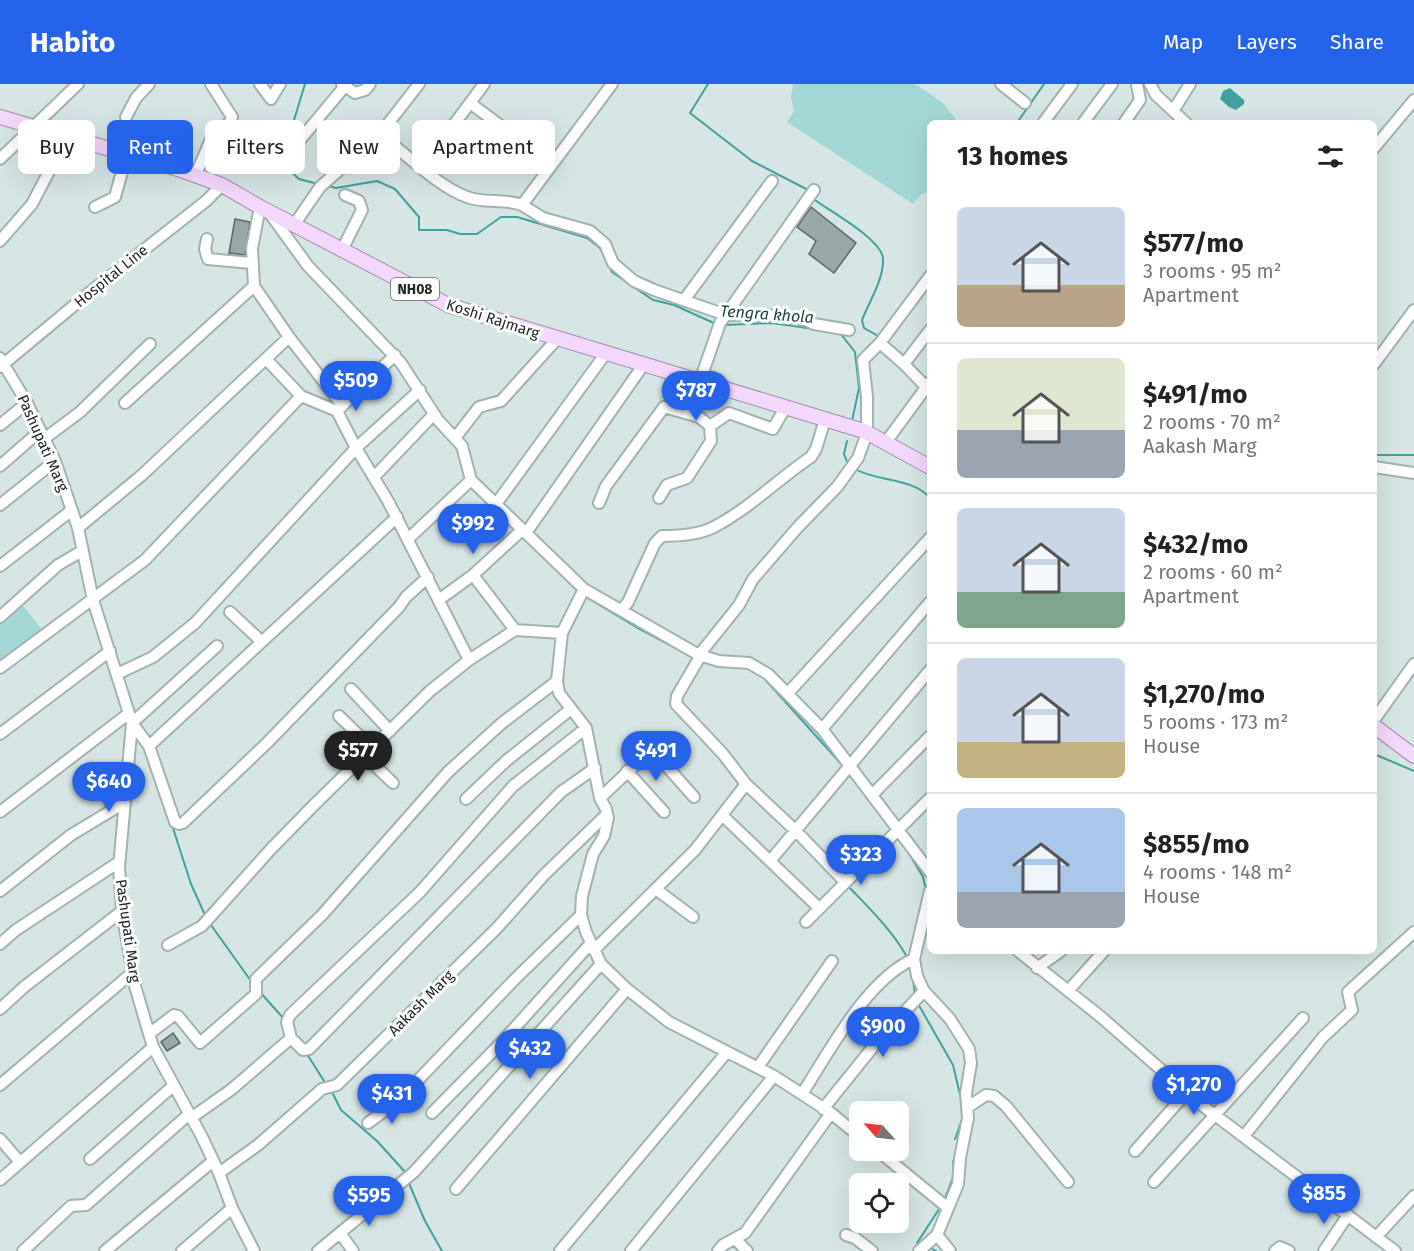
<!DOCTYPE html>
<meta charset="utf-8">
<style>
body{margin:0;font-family:"Fira Sans",sans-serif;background:#f2f2f2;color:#222;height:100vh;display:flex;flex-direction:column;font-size:22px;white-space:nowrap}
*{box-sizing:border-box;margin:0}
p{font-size:20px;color:#767676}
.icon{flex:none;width:33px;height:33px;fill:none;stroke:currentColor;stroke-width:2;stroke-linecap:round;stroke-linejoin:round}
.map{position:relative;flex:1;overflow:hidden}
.side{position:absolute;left:927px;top:36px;width:450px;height:834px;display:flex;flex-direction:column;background:#fff;border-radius:9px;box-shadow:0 6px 24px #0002}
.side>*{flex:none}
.banner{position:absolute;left:18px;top:36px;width:570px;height:54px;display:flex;gap:12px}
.needle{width:39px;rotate:297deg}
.buttons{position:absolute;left:849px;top:1017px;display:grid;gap:12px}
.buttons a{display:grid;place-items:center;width:60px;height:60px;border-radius:9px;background:#fff;box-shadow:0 6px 24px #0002;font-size:30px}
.price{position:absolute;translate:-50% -51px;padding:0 14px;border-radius:21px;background:#2563eb;color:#fff;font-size:20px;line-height:39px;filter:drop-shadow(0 2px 3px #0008)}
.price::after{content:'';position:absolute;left:50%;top:36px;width:18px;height:14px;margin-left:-9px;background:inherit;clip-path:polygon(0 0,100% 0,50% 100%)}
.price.on{background:#222;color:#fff}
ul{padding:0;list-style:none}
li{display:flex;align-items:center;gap:18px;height:150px;padding:0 30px}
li+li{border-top:2px solid #e0e0e0}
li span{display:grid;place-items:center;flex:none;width:168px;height:120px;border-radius:9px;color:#555}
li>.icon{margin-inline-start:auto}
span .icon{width:72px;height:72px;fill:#fffc;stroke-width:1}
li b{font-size:26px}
h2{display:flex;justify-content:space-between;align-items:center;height:72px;padding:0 30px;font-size:26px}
.pill{padding:0 21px;border-radius:9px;background:#fff;box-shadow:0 6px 24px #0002;font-size:21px;line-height:54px}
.pill.on{background:#2563eb;color:#fff}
header{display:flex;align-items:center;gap:36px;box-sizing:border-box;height:84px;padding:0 30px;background:#2563eb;color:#fff}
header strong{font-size:28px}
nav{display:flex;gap:33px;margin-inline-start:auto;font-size:21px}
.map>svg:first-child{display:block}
.green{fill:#a1d8d5}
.water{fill:#40a19e}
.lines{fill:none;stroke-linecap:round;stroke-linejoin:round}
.stream{stroke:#40a19e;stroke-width:2}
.building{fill:#99a8a7;stroke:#596766;stroke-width:1.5}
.minor-casing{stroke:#a2b2b1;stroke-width:14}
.major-casing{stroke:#a689b0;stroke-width:16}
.minor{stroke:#fff;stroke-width:10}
.major{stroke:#f5d8fd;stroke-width:14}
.labels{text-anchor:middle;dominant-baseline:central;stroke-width:6;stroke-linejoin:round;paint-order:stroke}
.shield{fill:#fff;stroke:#646867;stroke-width:1.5}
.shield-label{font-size:14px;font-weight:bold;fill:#212726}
.street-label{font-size:15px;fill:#212726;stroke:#fff}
.water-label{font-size:16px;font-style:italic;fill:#194544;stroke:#fff}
</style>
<header>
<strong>Habito</strong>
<nav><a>Map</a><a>Layers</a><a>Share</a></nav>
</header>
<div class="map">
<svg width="1414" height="1167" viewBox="0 0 1414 1167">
<rect width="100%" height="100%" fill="#d5e6e4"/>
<path class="green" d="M793 0H915L942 18 959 39H930V107L921 110 913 120 787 38 794 27 791 14Z
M21 519 44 548 0 583V537Z"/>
<path class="water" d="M1230 4 1244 16V20L1236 26 1229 23 1220 15 1223 7Z"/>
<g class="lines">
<path class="stream" d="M305 0 284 69 288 85 299 95 318 100
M708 0 690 29 752 77 810 107
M1017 39 1044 0
M326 101 336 104 377 97 395 105 419 133V146H447L460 150H477L501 133H517L587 154 600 164 612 188 638 206 653 216 674 221 716 240
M815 116C831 128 883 156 883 175 884 195 869 218 862 236L864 244 880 253
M724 241 772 239 814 245
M840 249 855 268 859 304 852 337
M885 256 904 272
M910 278 920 289
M847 357 844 370 848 380
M1374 371H1414
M855 385C877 398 912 393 930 414
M588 514 636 543 693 573
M701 577 719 583H736
M763 593 843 682
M1374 670 1414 687
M172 741 191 800 205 831
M907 766 923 793 926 806
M848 802C869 824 892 846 907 873
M211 841 251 897
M913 894 915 912
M260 908 284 935
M917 918 953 981 962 1019
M307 970 324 997
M332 1008 341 1026 377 1057 406 1089
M955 1055 963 1033
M408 1097 425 1137 442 1167
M945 1114 954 1091 953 1077
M921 1159H917L941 1122
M929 1163 936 1167"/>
</g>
<path class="building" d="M811 123 856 159 834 189 809 170 816 157 797 143Z
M235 135 250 138 245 171 229 169Z
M173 949 180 959 167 967 161 958Z"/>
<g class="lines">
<g class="minor-casing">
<path id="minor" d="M260 0 271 15 280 0
M342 0 355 9 365 6 370 0
M419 0 380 50C405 69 437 102 467 113 485 120 504 114 522 121
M612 0 522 121 543 134 590 147 605 160 613 179 634 197 654 206 726 231H766L806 236 814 240 849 246
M1001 0 1025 19
M1150 0 1156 11 1186 39
M470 19 484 0
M1173 27 1190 0
M126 33 136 14 149 0
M1043 39 1072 0
M1083 39 1112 0
M1124 39 1140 16 1137 1
M300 56 345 2
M1374 64 1414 16
M0 75 78 0
M422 83 470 19 552 80
M196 90 212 53 230 38 232 33 211 0
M95 123 115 113 127 70
M260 123 252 164 254 202 289 253 342 321
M268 127 308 182 401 279 438 336 462 362 471 396 584 505 699 571 719 577 749 579 768 590 822 645 930 788
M294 141 320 103 380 50
M207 155 205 165 208 175 251 179
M0 157 32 120 67 53
M342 166 362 126 359 117 345 111
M930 192 880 259 904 280 930 307
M684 216 772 97
M0 274 27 319 55 377 78 444 93 516 132 639 119 783 122 827 135 902 153 963 202 1053 219 1089 232 1124 254 1167
M904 280 930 246
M1374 280 1414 226
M0 283 89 209 206 117 222 101
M700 297 720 239 814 106
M301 312 337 327 395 271
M125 319 254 202
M337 327 356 364 388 417 469 576
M0 341 27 319
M455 354 479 323 501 317 557 255
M44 355 80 328 150 260
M886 358 930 298
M0 382 40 347
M1374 383 1414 389
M374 393 434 330
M659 414 667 401 687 394 711 357 710 342 729 329 773 345 785 324
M599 419 606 402 664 323 699 333 710 342
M496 420 606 269
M0 421 55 377
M78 444 142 391 289 253
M526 449 644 280
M408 455 471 396
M0 482 72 426
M473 491 515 546
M584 505 562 549 557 597 559 609 586 644 600 714 606 725 608 734 604 752 593 770 582 812 581 831 586 848 601 880 627 905 669 938 774 992 831 1029 860 1053
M440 515 473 491 522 446
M622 526 628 518 655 459 662 452C679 452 697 451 712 444 748 426 778 395 811 373L816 365 825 336
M230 528 261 557
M0 533 58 481 82 467
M217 562 132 639 149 662 175 738 179 740 183 739 266 660 399 523 406 513 428 493
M699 571 739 521 753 495 798 443 837 403 858 374 867 349V313L863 276 880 259
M0 584 145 476 301 312 266 275
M117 590 153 573 195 539 356 364 420 306
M351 605 390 647
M788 609 930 454
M339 632 373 665
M1374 636 1414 580
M822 645 930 518
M0 650 110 567
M149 662 397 433
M365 672 393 699
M627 687 664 728
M746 700 796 747 845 798
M873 710 930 652
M600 714 650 667 655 669 694 713
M466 715 506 677 571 625
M0 728 128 630
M722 731 819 824
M770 777 930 586
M657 806 693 833
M0 807 71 751 124 719
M806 838 930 714
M0 860 16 846 119 778
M168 861 202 842 270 766 312 723 430 607 469 576 515 546 562 549
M594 866 695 766 746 700 723 670 676 620 677 612 701 571
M1018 867 1101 933 1199 1019 1395 1167
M1037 884 1061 867
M1068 907 1104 867
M0 925 24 903 122 827
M149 950 174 931 178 932 200 959 256 910V895L322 831 448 688 502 639 557 597
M291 954 303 966 309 965 561 708 595 684
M758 983 832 877
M0 1001 133 888
M802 1010C829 968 867 895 914 875
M968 1023 986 1011 994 1012 1006 1022 1068 1098
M823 1025 881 953 924 907
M432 1029 501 959 591 859
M191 1034 232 1005 291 954 287 938 290 931 420 808 513 702 586 644
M368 1039 398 1017 514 896 581 831
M1244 1052 1323 953 1352 926 1348 908 1414 848
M0 1055 20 1078
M877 1066 948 1124
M1135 1067 1187 1008
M90 1075 173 1002
M219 1089 258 1061 322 1005 337 1001 497 844 544 791 607 730
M0 1096 153 963
M1154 1098 1303 934
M456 1105 627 905
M340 1149 353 1167
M846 1151 855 1154 872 1167
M937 1151 950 1167
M1376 1153 1414 1112
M736 1156 747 1167
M23 1167 71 1122 86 1121 188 1031
M105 1167 213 1077
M182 1167 232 1124
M318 1167 414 1088 601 880
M560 1167 727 968
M631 1167 774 992
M718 1167 723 1161 745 1149 831 1029
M919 1167 937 1151 958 1100 960 1074 968 1034 966 1009 971 979 969 965 950 935 924 907 917 892 914 875 930 807
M1275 1167 1280 1163 1289 1167
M1324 1167 1348 1131"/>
</g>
<g class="major-casing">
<path id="major" d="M0 33 178 85 222 101 260 123 448 221 864 347 930 383
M1374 642 1414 672"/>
</g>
<use href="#minor" class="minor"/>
<use href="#major" class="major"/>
</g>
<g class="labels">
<rect class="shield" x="391" y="194" width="48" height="22" rx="4.5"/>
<g class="shield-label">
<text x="415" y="205">NH08</text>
</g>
<g class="street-label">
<text transform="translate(111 192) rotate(-39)">Hospital Line</text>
<text transform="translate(493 235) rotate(18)">Koshi Rajmarg</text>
<text transform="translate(43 359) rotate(66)">Pashupati Marg</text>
<text transform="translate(128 847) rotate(82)">Pashupati Marg</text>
<text transform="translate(421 919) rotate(-45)">Aakash Marg</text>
</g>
<g class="water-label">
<text transform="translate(767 230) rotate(4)">Tengra khola</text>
</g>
</g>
</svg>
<div class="buttons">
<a><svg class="needle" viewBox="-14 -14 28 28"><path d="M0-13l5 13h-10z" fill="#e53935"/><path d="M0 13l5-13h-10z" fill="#767676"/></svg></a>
<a><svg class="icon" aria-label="locate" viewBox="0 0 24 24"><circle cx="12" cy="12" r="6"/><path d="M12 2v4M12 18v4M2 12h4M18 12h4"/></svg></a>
</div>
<b class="price" style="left:356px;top:328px">$509</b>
<b class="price" style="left:696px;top:338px">$787</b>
<b class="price" style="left:473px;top:471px">$992</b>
<b class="price on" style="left:358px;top:698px">$577</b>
<b class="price" style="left:656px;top:698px">$491</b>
<b class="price" style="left:109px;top:729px">$640</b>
<b class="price" style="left:861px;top:802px">$323</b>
<b class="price" style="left:883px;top:974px">$900</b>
<b class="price" style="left:530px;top:996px">$432</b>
<b class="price" style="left:1194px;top:1032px">$1,270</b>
<b class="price" style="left:392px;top:1041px">$431</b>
<b class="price" style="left:1324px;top:1141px">$855</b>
<b class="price" style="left:369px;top:1143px">$595</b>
<div class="banner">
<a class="pill">Buy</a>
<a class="pill on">Rent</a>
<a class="pill">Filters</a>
<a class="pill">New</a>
<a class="pill">Apartment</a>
</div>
<section class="side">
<h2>13 homes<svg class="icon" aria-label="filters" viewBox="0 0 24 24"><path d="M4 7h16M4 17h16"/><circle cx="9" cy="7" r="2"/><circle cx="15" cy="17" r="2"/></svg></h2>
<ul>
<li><span style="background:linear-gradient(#c9d6e8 65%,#b9a48a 0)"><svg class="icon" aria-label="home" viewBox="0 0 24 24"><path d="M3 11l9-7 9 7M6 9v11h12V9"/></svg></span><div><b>$577/mo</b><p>3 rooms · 95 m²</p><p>Apartment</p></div></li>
<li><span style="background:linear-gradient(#dfe7d0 60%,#9aa5b1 0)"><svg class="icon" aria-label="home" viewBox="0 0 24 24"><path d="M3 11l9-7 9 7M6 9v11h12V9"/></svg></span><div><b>$491/mo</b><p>2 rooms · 70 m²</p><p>Aakash Marg</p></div></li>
<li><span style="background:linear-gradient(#c9d6e8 70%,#7fa58c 0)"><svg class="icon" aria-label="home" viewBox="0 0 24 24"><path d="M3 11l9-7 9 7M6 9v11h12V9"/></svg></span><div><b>$432/mo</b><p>2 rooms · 60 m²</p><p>Apartment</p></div></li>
<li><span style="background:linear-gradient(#c9d6e8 70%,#c2b280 0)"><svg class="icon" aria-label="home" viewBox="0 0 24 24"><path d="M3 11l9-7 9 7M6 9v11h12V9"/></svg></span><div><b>$1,270/mo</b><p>5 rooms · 173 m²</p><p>House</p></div></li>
<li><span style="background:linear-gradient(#a9c7e8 70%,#9aa5b1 0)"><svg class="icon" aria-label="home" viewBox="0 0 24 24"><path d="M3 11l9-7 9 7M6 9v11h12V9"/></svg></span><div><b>$855/mo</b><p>4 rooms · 148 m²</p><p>House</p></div></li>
</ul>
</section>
</div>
